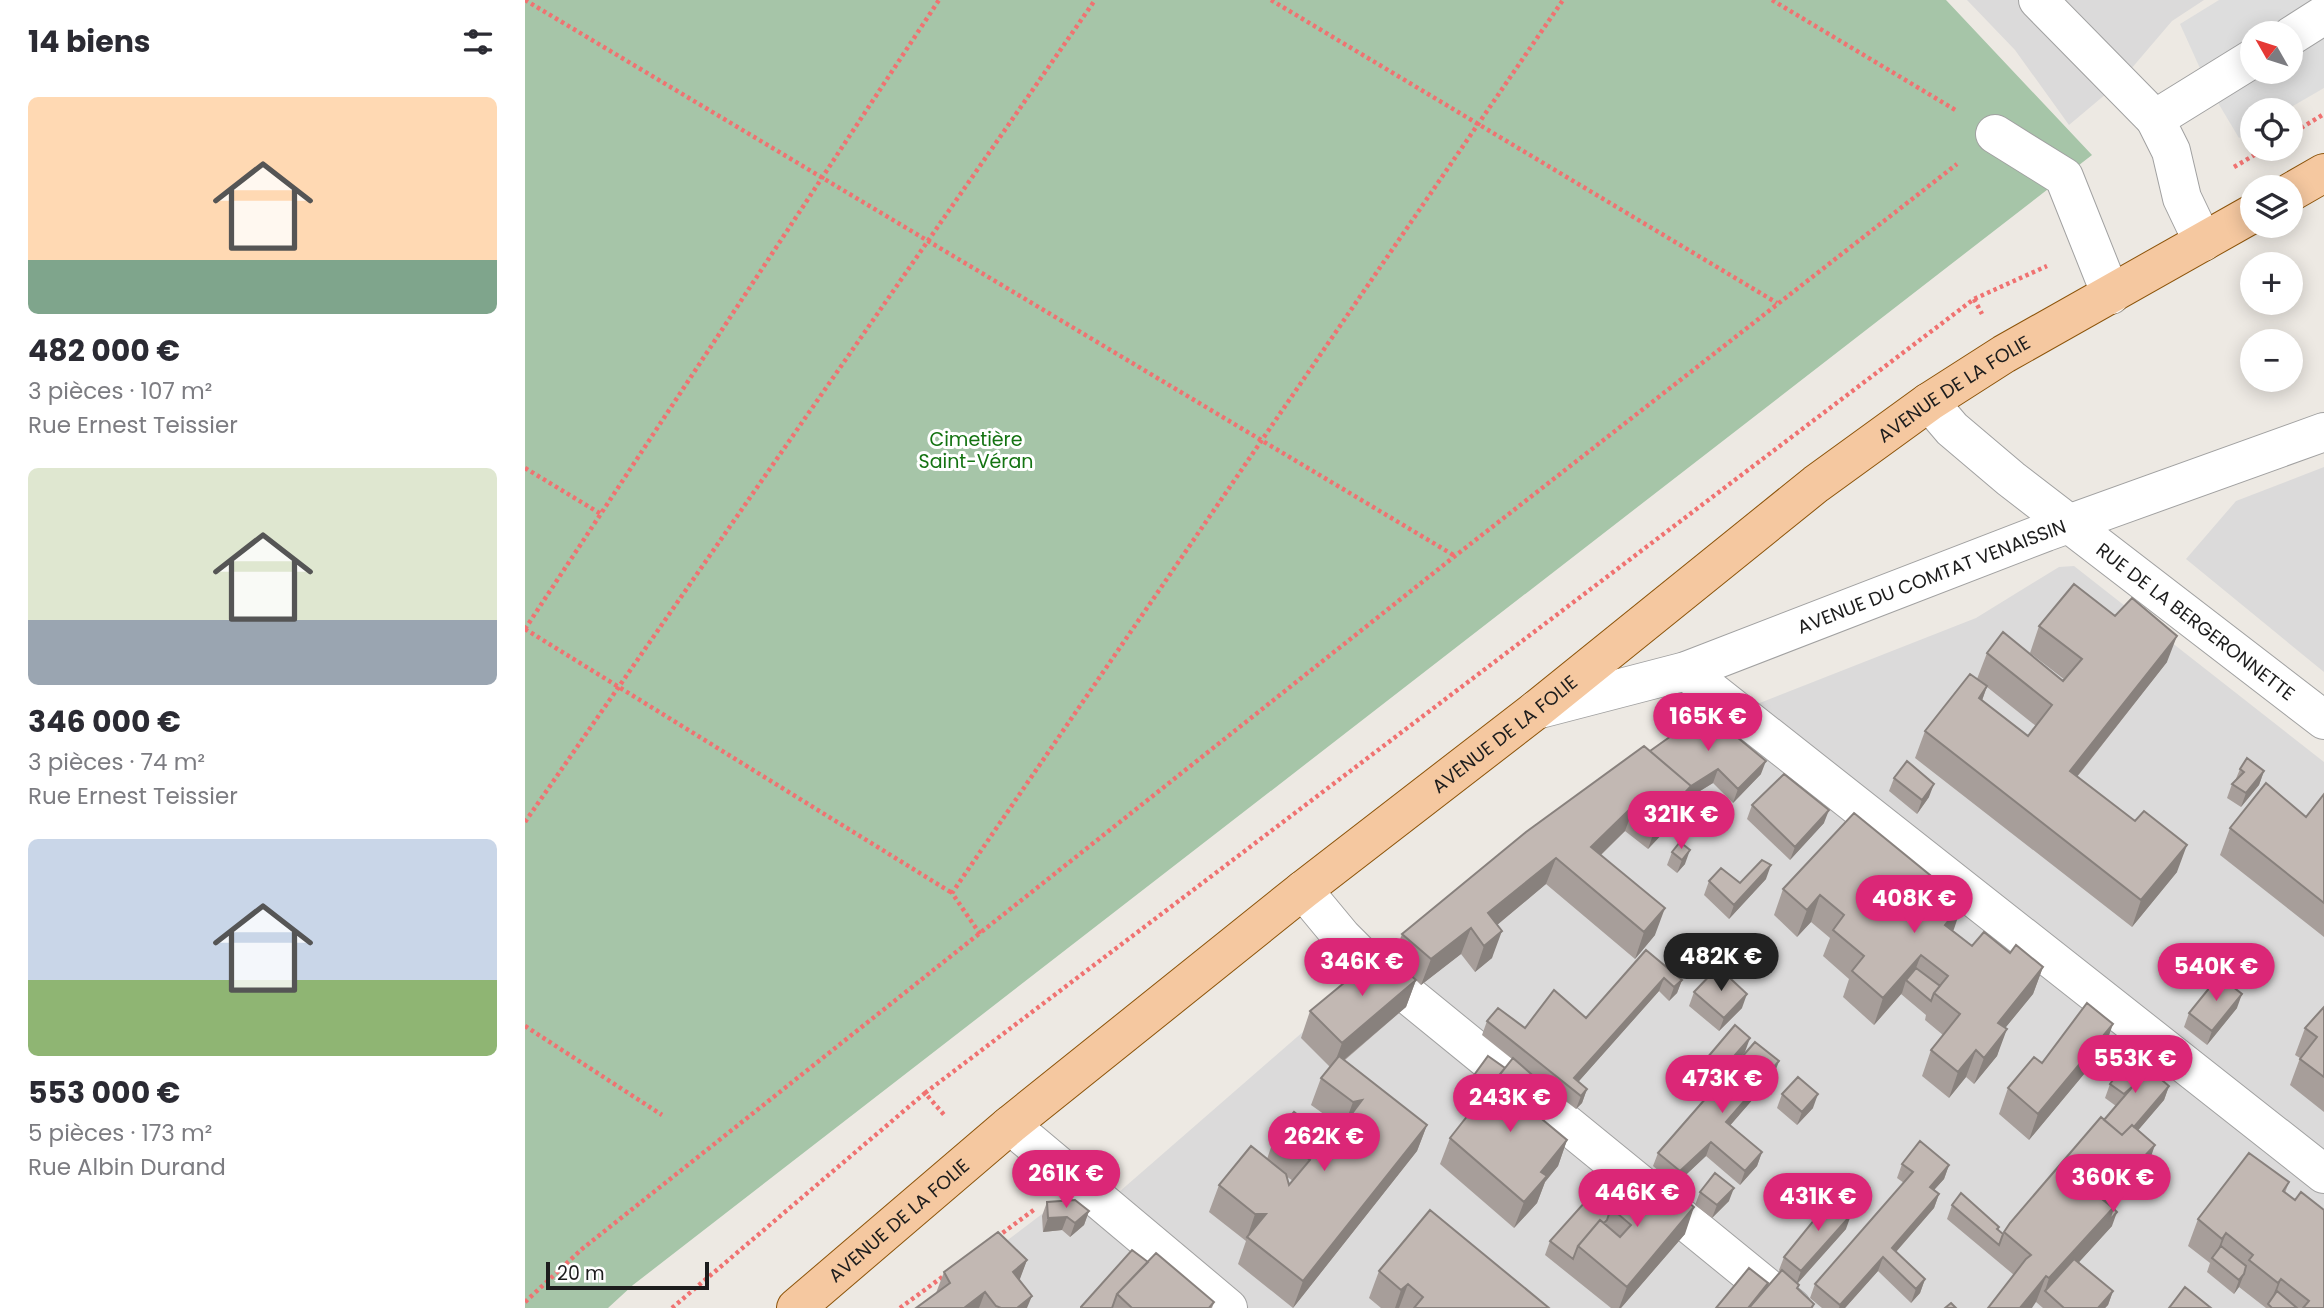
<!DOCTYPE html>
<html lang="fr">
<meta charset="utf-8">
<style>
body{margin:0;font-family:Poppins,sans-serif;background:#f2f2f3;color:#2b2b33;height:100vh;display:flex;flex-direction:column;font-size:26px;white-space:nowrap}
*{box-sizing:border-box;margin:0}
p{font-size:23px;color:#7c7c81}
.icon{flex:none;width:38px;height:38px;fill:none;stroke:currentColor;stroke-width:2;stroke-linecap:round;stroke-linejoin:round}
.map{position:relative;flex:1;overflow:hidden}
.sheet{display:flex;flex-direction:column;background:#fff;width:525px}
.sheet>*{flex:none}
.needle{width:46px;rotate:309deg}
.controls{position:absolute;left:1715px;top:21px;display:grid;gap:14px}
.controls a{display:grid;place-items:center;width:63px;height:63px;border-radius:50%;background:#fff;box-shadow:0 4px 18px #0003;font-size:35px}
.scale{position:absolute;left:21px;bottom:18px;width:163px;box-sizing:border-box;padding-left:7px;border:4px solid #1d1d1d;border-top:0;font-size:19px;line-height:24px;white-space:nowrap;color:#1d1d1d;-webkit-text-stroke:5px #fff;paint-order:stroke}
.price{position:absolute;translate:-50% -60px;padding:0 16px;border-radius:24px;background:#db2777;color:#fff;font-size:23px;line-height:46px;filter:drop-shadow(0 2px 4px #0008)}
.price::after{content:'';position:absolute;left:50%;top:42px;width:21px;height:16px;margin-left:-10px;background:inherit;clip-path:polygon(0 0,100% 0,50% 100%)}
.price.selected{background:#222;color:#fff}
ul{padding:0;list-style:none}
li{display:grid;align-content:center;gap:14px;height:371px;padding:0 28px}
li span{display:grid;place-items:center;height:217px;border-radius:10px;color:#555}
li>.icon{margin-inline-start:auto}
span .icon{width:126px;height:126px;fill:#fffc;stroke-width:1}
li b{font-size:30px}
h2{display:flex;justify-content:space-between;align-items:center;height:84px;padding:0 28px;font-size:30px}
main{display:flex;flex:1;min-height:0}
.map>svg:first-child{display:block}
.residential{fill:#dbdada}
.cemetery{fill:#a6c5a8}
.parking{fill:#ddd;fill-rule:evenodd}
.lines{fill:none;stroke-linecap:round;stroke-linejoin:round}
.minor-casing{stroke:#a1a1a1;stroke-width:40}
.major-casing{stroke:#8c540a;stroke-width:40}
.path{stroke:#f07271;stroke-width:4.5;stroke-dasharray:3.5 3.5;stroke-linecap:butt}
.minor{stroke:#fff;stroke-width:38}
.major{stroke:#f5c8a0;stroke-width:38}
.wall{fill:#a79e9a;fill-rule:evenodd}
.shaded-wall{fill:#88817d}
.building{fill:#c2b8b3;stroke:#88817d;stroke-width:2}
.labels{text-anchor:middle;dominant-baseline:central;stroke-width:6;stroke-linejoin:round;paint-order:stroke}
.street-label{font-size:19px;fill:#1d1d1d;stroke:#fff}
.park-label{font-size:19px;fill:#147312;stroke:#fff}
</style>
<main>
<section class="sheet">
<h2>14 biens<svg class="icon" aria-label="filters" viewBox="0 0 24 24"><path d="M4 7h16M4 17h16"/><circle cx="9" cy="7" r="2"/><circle cx="15" cy="17" r="2"/></svg></h2>
<ul>
<li><span style="background:linear-gradient(#ffd9b3 75%,#7fa58c 0)"><svg class="icon" aria-label="home" viewBox="0 0 24 24"><path d="M3 11l9-7 9 7M6 9v11h12V9"/></svg></span><div><b>482 000 €</b><p>3 pièces · 107 m²</p><p>Rue Ernest Teissier</p></div></li>
<li><span style="background:linear-gradient(#dfe7d0 70%,#9aa5b1 0)"><svg class="icon" aria-label="home" viewBox="0 0 24 24"><path d="M3 11l9-7 9 7M6 9v11h12V9"/></svg></span><div><b>346 000 €</b><p>3 pièces · 74 m²</p><p>Rue Ernest Teissier</p></div></li>
<li><span style="background:linear-gradient(#c9d6e8 65%,#8fb573 0)"><svg class="icon" aria-label="home" viewBox="0 0 24 24"><path d="M3 11l9-7 9 7M6 9v11h12V9"/></svg></span><div><b>553 000 €</b><p>5 pièces · 173 m²</p><p>Rue Albin Durand</p></div></li>
</ul>
</section>
<div class="map">
<svg width="1799" height="1308" viewBox="0 0 1799 1308">
<rect width="100%" height="100%" fill="#ede9e3"/>
<path class="residential" d="M1442 0H1679L1647 21 1594 83 1544 125 1490 50Z
M1799 467V672L1661 559 1711 501Z
M1549 566 1799 762V1308H393L521 1211 586 1199 864 957 1166 730 1451 618 1534 567Z"/>
<path class="cemetery" d="M0 0H1421L1567 155 108 1285 83 1308H0Z"/>
<path class="parking" d="M1694 0H1799V88L1761 110H1727V130L1714 138 1683 86 1655 24ZM1727 33H1766V72H1727Z"/>
<g class="lines">
<g class="minor-casing">
<g id="minor">
<path d="M1513 0 1630 119"/>
<path d="M1766 36 1799 15"/>
<path d="M1470 134 1539 177 1586 295"/>
<path d="M1678 242 1657 198 1646 151 1630 119 1727 59"/>
<path id="s1" d="M1404 402 1427 429 1486 479 1799 720"/>
<path d="M1161 671 1799 1174"/>
<path id="s2" d="M1011 710 1161 671 1521 532 1799 432"/>
<path d="M778 890 817 937 839 959 1267 1308"/>
<path d="M485 1125 703 1308"/>
</g>
</g>
<g class="major-casing">
<g id="major">
<path d="M1766 192 1799 173"/>
<path id="s3" d="M271 1308 485 1125 778 890 1011 710 1291 484 1404 402 1479 354 1727 214"/>
</g>
</g>
<path class="path" d="M0 0 930 556
M746 0 1252 303
M1247 0 1432 111
M1776 128 1799 114
M1709 167 1738 150
M1449 299 1457 314
M0 468 76 514
M0 629 414 0
M0 629 427 893
M0 822 570 0
M455 934 427 893 1038 0
M0 1026 137 1115
M400 1093 1449 299 1522 266
M472 1237 510 1209
M0 1302 57 1249 930 556 1432 164
M147 1308 400 1093 421 1117
M375 1308 420 1275"/>
<use href="#minor" class="minor"/>
<use href="#major" class="major"/>
</g>
<path class="wall" d="M1514 626 1642 662 1552 777 1652 872 1607 927 1390 758 1400 731 1452 679 1462 653 1538 681 1540 680 1505 653ZM1462 687 1511 726 1503 736 1457 700Z
M1125 751 1236 774 1208 803 1188 783 1162 799 1157 813 1123 849 1100 831 1076 855 1130 935 1110 959 1021 884 972 925 967 958 950 972 936 954 896 985 891 980 881 1007 820 1060 902 1125 892 1151 768 1308 713 1264 721 1241 684 1212 694 1185 742 1159 751 1133 801 1148 817 1127 786 1105 796 1078 805 1067 776 1038 785 1011 874 966 867 961 877 934ZM761 1176 768 1181 764 1185Z
M1715 769 1739 771 1734 785 1716 807 1702 798 1707 784 1710 781Z
M1369 778 1404 797 1392 814 1364 791Z
M1799 794V937L1695 855 1705 828 1781 817Z
M1227 805 1299 823 1265 860 1222 819Z
M1329 813 1429 929 1428 931 1447 946 1485 953 1518 967 1508 994 1480 1028 1472 1056 1449 1084 1441 1077 1424 1098 1397 1076 1406 1050 1418 1035 1400 1020 1401 1015 1376 994 1377 993 1349 1025 1318 997 1324 979 1298 956 1305 938 1286 922 1272 937 1249 915 1258 889Z
M1155 842 1160 864 1152 873 1142 865 1147 852Z
M1241 879 1204 919 1179 895 1184 881 1215 883Z
M1121 950 1157 980 1152 993 1144 1001 1134 991 1053 1082 1062 1089 1057 1103 1051 1109 1009 1077 1003 1107 1042 1140 1033 1166 1020 1182 1012 1203 989 1228 915 1164 925 1138 951 1105 939 1095 944 1082 980 1068 987 1059 957 1035 962 1021 1000 1028 1061 1018Z
M1169 992 1217 1008 1194 1031 1164 1006Z
M1799 1007V1112L1765 1085 1775 1058 1770 1055 1780 1028Z
M1712 1008 1682 1045 1659 1027 1664 1013Z
M1579 1050 1504 1140 1474 1114 1483 1088 1517 1063Z
M1220 1052 1191 1085 1177 1072 1182 1058Z
M1249 1075 1205 1125 1237 1152 1232 1166 1215 1185 1181 1156 1150 1185 1128 1166 1133 1153Z
M1585 1084 1644 1086 1639 1100 1613 1130 1621 1171 1587 1207V1226L1554 1262 1588 1291 1583 1305 1580 1308H1518L1511 1302 1489 1275 1422 1219 1427 1205 1474 1227 1473 1230 1478 1234 1485 1223 1591 1106 1580 1098Z
M1257 1094 1288 1108 1272 1125 1252 1108Z
M1377 1164 1424 1165 1419 1179 1409 1190 1414 1194 1409 1208 1371 1252 1400 1279 1395 1293 1386 1303 1353 1271 1320 1308H1297L1285 1298 1290 1284 1379 1183 1372 1178Z
M1764 1182 1760 1193 1770 1200 1799 1308H1741L1714 1287 1709 1294 1682 1272 1685 1263 1663 1246 1673 1219Z
M1104 1186 1141 1191 1160 1234 1096 1308H1086L1020 1255 1025 1241Z
M1175 1192 1204 1201 1187 1218 1170 1205Z
M522 1202 564 1211 559 1225 545 1237 537 1230 518 1232 517 1216Z
M1293 1203 1321 1229 1273 1283V1290L1289 1304 1288 1308H1191L1243 1283 1242 1287 1255 1272 1254 1270 1259 1257 1290 1219 1288 1217Z
M607 1250 623 1262 689 1302 687 1308H555Z
M502 1260 494 1280 502 1308H391L411 1293 419 1272Z
M854 1271 1024 1308H856L844 1298Z"/>
<path class="shaded-wall" d="M1652 636 1642 662 1535 798 1545 771Z
M1462 686 1453 712 1454 698Z
M1241 761 1236 774 1208 803 1213 789Z
M1193 769 1188 783 1162 799 1157 813 1123 849 1132 823 1154 792Z
M1739 771 1734 785 1716 807 1721 793Z
M1409 784 1404 797 1392 814 1397 800Z
M1110 804 1100 831 1057 873 1066 847Z
M1304 810 1299 823 1265 860 1270 847Z
M1662 845 1652 872 1607 927 1616 900Z
M1165 850 1160 864 1152 873 1157 860Z
M1031 858 1021 884 954 940 963 913Z
M1246 865 1241 879 1204 919 1209 905Z
M1295 895 1286 922 1272 937 1282 910Z
M1438 902 1429 929 1411 951 1420 925Z
M1140 908 1130 935 1110 959 1119 932Z
M946 928 936 954 896 985 906 959Z
M977 931 967 958 950 972 959 946Z
M1396 955 1386 981 1381 980 1377 993 1349 1025 1358 998Z
M1518 967 1508 994 1463 1049 1473 1023Z
M1139 978 1134 991 1047 1089 1049 1078Z
M891 980 881 1007 807 1070 817 1043Z
M1157 980 1152 993 1144 1001 1149 987Z
M1222 994 1217 1008 1194 1031 1199 1018Z
M1717 994 1712 1008 1682 1045 1687 1031Z
M1588 1024 1579 1050 1504 1140 1513 1114Z
M1482 1029 1472 1056 1449 1084 1459 1058Z
M1225 1038 1220 1052 1191 1085 1196 1071Z
M1451 1050 1441 1077 1424 1098 1433 1072Z
M1254 1061 1249 1075 1196 1136 1201 1122Z
M1013 1080 1003 1106 985 1127 995 1101Z
M1644 1086 1639 1100 1587 1161 1592 1148Z
M1062 1089 1057 1103 1051 1109 1056 1096Z
M1293 1094 1288 1108 1272 1125 1277 1112Z
M837 1100 818 1129 828 1102Z
M902 1125 892 1151 768 1308 778 1281Z
M1042 1140 1033 1166 1020 1182 1012 1203 989 1228 999 1202 1016 1172Z
M1186 1142 1181 1156 1150 1185 1155 1171Z
M1630 1145 1621 1171 1578 1217V1200Z
M1237 1152 1232 1166 1215 1185 1220 1171Z
M1424 1165 1419 1179 1400 1200 1405 1187Z
M1209 1188 1204 1201 1187 1218 1192 1205Z
M1414 1194 1409 1208 1362 1262 1367 1248Z
M1169 1207 1160 1234 1096 1308H1094L1102 1287Z
M1588 1208 1592 1212 1587 1226 1524 1295 1520 1291 1524 1278Z
M564 1211 559 1225 545 1237 550 1223Z
M730 1214H741L722 1237 721 1241Z
M1326 1215 1321 1229 1271 1285 1276 1271Z
M542 1217 537 1230 518 1232 523 1218Z
M1701 1233 1691 1260H1689L1697 1239Z
M1358 1257 1353 1271 1320 1308H1314L1315 1305Z
M502 1260 492 1287 488 1272Z
M1719 1274 1714 1287 1709 1294 1714 1280Z
M1521 1276 1511 1302 1507 1308H1495Z
M1400 1279 1395 1293 1386 1303 1391 1289Z
M1756 1279 1747 1305 1744 1306 1753 1283Z
M883 1284 874 1308H870L876 1290Z
M1588 1291 1583 1305 1580 1308H1573Z
M460 1292 454 1308H439Z
M507 1296 502 1308H492Z"/>
<path class="building" d="M1549 584 1590 616 1607 598 1652 636 1545 771 1610 821 1619 811 1662 845 1616 900 1400 731 1445 674 1462 686 1454 698 1503 736 1527 705 1462 653 1478 632 1538 681 1557 659 1514 626Z
M1170 719H1190L1241 761 1213 789 1193 769 1166 786 1125 751Z
M1119 746 1166 786 1132 823 1110 804 1066 847 1140 908 1119 932 1031 858 963 913 977 931 959 946 946 928 906 959 877 934 1001 832Z
M1722 758 1739 771 1721 793 1707 784 1719 772 1715 769Z
M1382 761 1409 784 1397 800 1369 778Z
M1259 774 1304 810 1270 847 1227 805Z
M1741 783 1781 817 1799 794V903L1705 828Z
M1329 813 1438 902 1420 925 1447 946 1459 932 1485 953 1491 945 1518 967 1473 1023 1482 1029 1459 1058 1451 1050 1433 1072 1406 1050 1435 1014 1409 993 1423 976 1396 955 1358 998 1327 971 1339 956 1308 930 1319 915 1295 895 1282 910 1258 889Z
M1155 842 1165 850 1157 860 1147 852Z
M1237 860 1246 865 1209 905 1184 881 1196 868 1215 883Z
M1121 950 1157 980 1149 987 1139 978 1049 1078 1062 1089 1056 1096 962 1021 973 1008 1000 1028 1029 990 1061 1018Z
M859 961 876 967 891 980 817 1043 785 1011 842 964Z
M1193 967 1222 994 1199 1018 1169 992Z
M1391 968 1415 986 1409 993 1406 1001 1381 980Z
M1694 976 1717 994 1687 1031 1664 1013Z
M1562 1003 1588 1024 1513 1114 1483 1088 1509 1057 1517 1063Z
M1799 1007V1077L1775 1059 1792 1037 1780 1028Z
M1210 1025 1225 1038 1196 1071 1182 1058Z
M1230 1042 1254 1061 1201 1122 1237 1152 1220 1171 1186 1142 1155 1171 1133 1153Z
M1607 1055 1644 1086 1609 1127 1607 1125 1597 1135 1579 1120 1609 1085 1599 1094 1585 1084Z
M814 1056 902 1125 778 1281 722 1237 741 1214H730L694 1185 726 1146 761 1174 764 1185 785 1160 751 1133 769 1112 800 1137 801 1148 837 1100 828 1102 796 1078Z
M963 1056 980 1068 959 1094 944 1082Z
M988 1058 1013 1080 995 1101 1042 1140 1016 1172 1022 1176 999 1202 925 1138Z
M1273 1077 1293 1094 1277 1112 1257 1094Z
M1576 1117 1597 1135 1607 1125 1630 1145 1578 1200 1588 1208 1524 1278 1521 1276 1495 1308H1463L1501 1259 1506 1255 1479 1232 1485 1223Z
M1395 1141 1424 1165 1405 1187 1414 1194 1367 1248 1400 1279 1391 1289 1358 1257 1315 1305 1290 1284 1388 1172 1377 1164Z
M1724 1153 1764 1182 1758 1191 1770 1200 1776 1192 1799 1210V1308H1778L1784 1301 1756 1279 1753 1283 1724 1260 1728 1255 1701 1233 1697 1239 1673 1219Z
M1087 1172 1104 1186 1086 1208 1082 1220 1079 1223 1075 1220 1053 1246 1048 1259 1025 1241Z
M1117 1172 1141 1191 1144 1186 1169 1207 1102 1287 1053 1246 1075 1220 1095 1237 1106 1225 1086 1208Z
M1190 1173 1209 1188 1192 1205 1175 1192Z
M1436 1193 1474 1227 1472 1229 1478 1234 1474 1245 1427 1205Z
M1300 1195 1326 1215 1276 1271 1259 1257 1299 1208 1293 1203Z
M550 1200 564 1211 550 1223 542 1217 523 1218 522 1202Z
M1588 1208 1592 1212 1584 1221Z
M905 1210 1024 1308H889L898 1297 883 1284 876 1290 854 1271Z
M473 1232 502 1260 488 1272 507 1296 492 1308H476L471 1306 460 1292 439 1308H391L425 1283 419 1272Z
M1696 1246 1721 1266 1719 1274 1714 1280 1687 1258Z
M607 1250 623 1262 592 1294 587 1308H556V1307Z
M631 1253 689 1302 684 1308H607L592 1294Z
M1549 1259 1588 1291 1573 1308H1539L1520 1291Z
M1224 1268 1243 1283 1223 1308H1191Z
M1257 1270 1274 1285 1272 1288 1289 1304 1286 1308H1224Z
M1660 1287 1686 1308H1644Z
M1752 1291 1772 1308H1747L1743 1304Z
M1426 1303 1431 1308H1420Z"/>
<g class="labels">
<g class="street-label">
<text stroke="none"><textPath href="#s3" startOffset="1479">AVENUE DE LA FOLIE</textPath></text>
<text stroke="none"><textPath href="#s2" startOffset="418">AVENUE DU COMTAT VENAISSIN</textPath></text>
<text stroke="none"><textPath href="#s1" startOffset="346">RUE DE LA BERGERONNETTE</textPath></text>
<text stroke="none"><textPath href="#s3" startOffset="912">AVENUE DE LA FOLIE</textPath></text>
<text stroke="none"><textPath href="#s3" startOffset="135">AVENUE DE LA FOLIE</textPath></text>
</g>
<g class="park-label">
<text x="451" y="439">Cimetière<tspan x="451" dy="22">Saint-Véran</tspan></text>
</g>
</g>
</svg>
<div class="controls">
<a><svg class="needle" viewBox="-14 -14 28 28"><path d="M0-13l5 13h-10z" fill="#e53935"/><path d="M0 13l5-13h-10z" fill="#7c7c81"/></svg></a>
<a><svg class="icon" aria-label="locate" viewBox="0 0 24 24"><circle cx="12" cy="12" r="6"/><path d="M12 2v4M12 18v4M2 12h4M18 12h4"/></svg></a>
<a><svg class="icon" aria-label="layers" viewBox="0 0 24 24"><path d="M12 4l9 5-9 5-9-5zM3 14l9 5 9-5"/></svg></a>
<a>+</a>
<a>−</a>
</div>
<div class="scale">20 m</div>
<b class="price" style="left:1183px;top:753px">165K €</b>
<b class="price" style="left:1156px;top:851px">321K €</b>
<b class="price" style="left:1389px;top:935px">408K €</b>
<b class="price selected" style="left:1196px;top:993px">482K €</b>
<b class="price" style="left:837px;top:998px">346K €</b>
<b class="price" style="left:1691px;top:1003px">540K €</b>
<b class="price" style="left:1610px;top:1095px">553K €</b>
<b class="price" style="left:1197px;top:1115px">473K €</b>
<b class="price" style="left:985px;top:1134px">243K €</b>
<b class="price" style="left:799px;top:1173px">262K €</b>
<b class="price" style="left:541px;top:1210px">261K €</b>
<b class="price" style="left:1588px;top:1214px">360K €</b>
<b class="price" style="left:1112px;top:1229px">446K €</b>
<b class="price" style="left:1293px;top:1233px">431K €</b>
</div>
</main>
